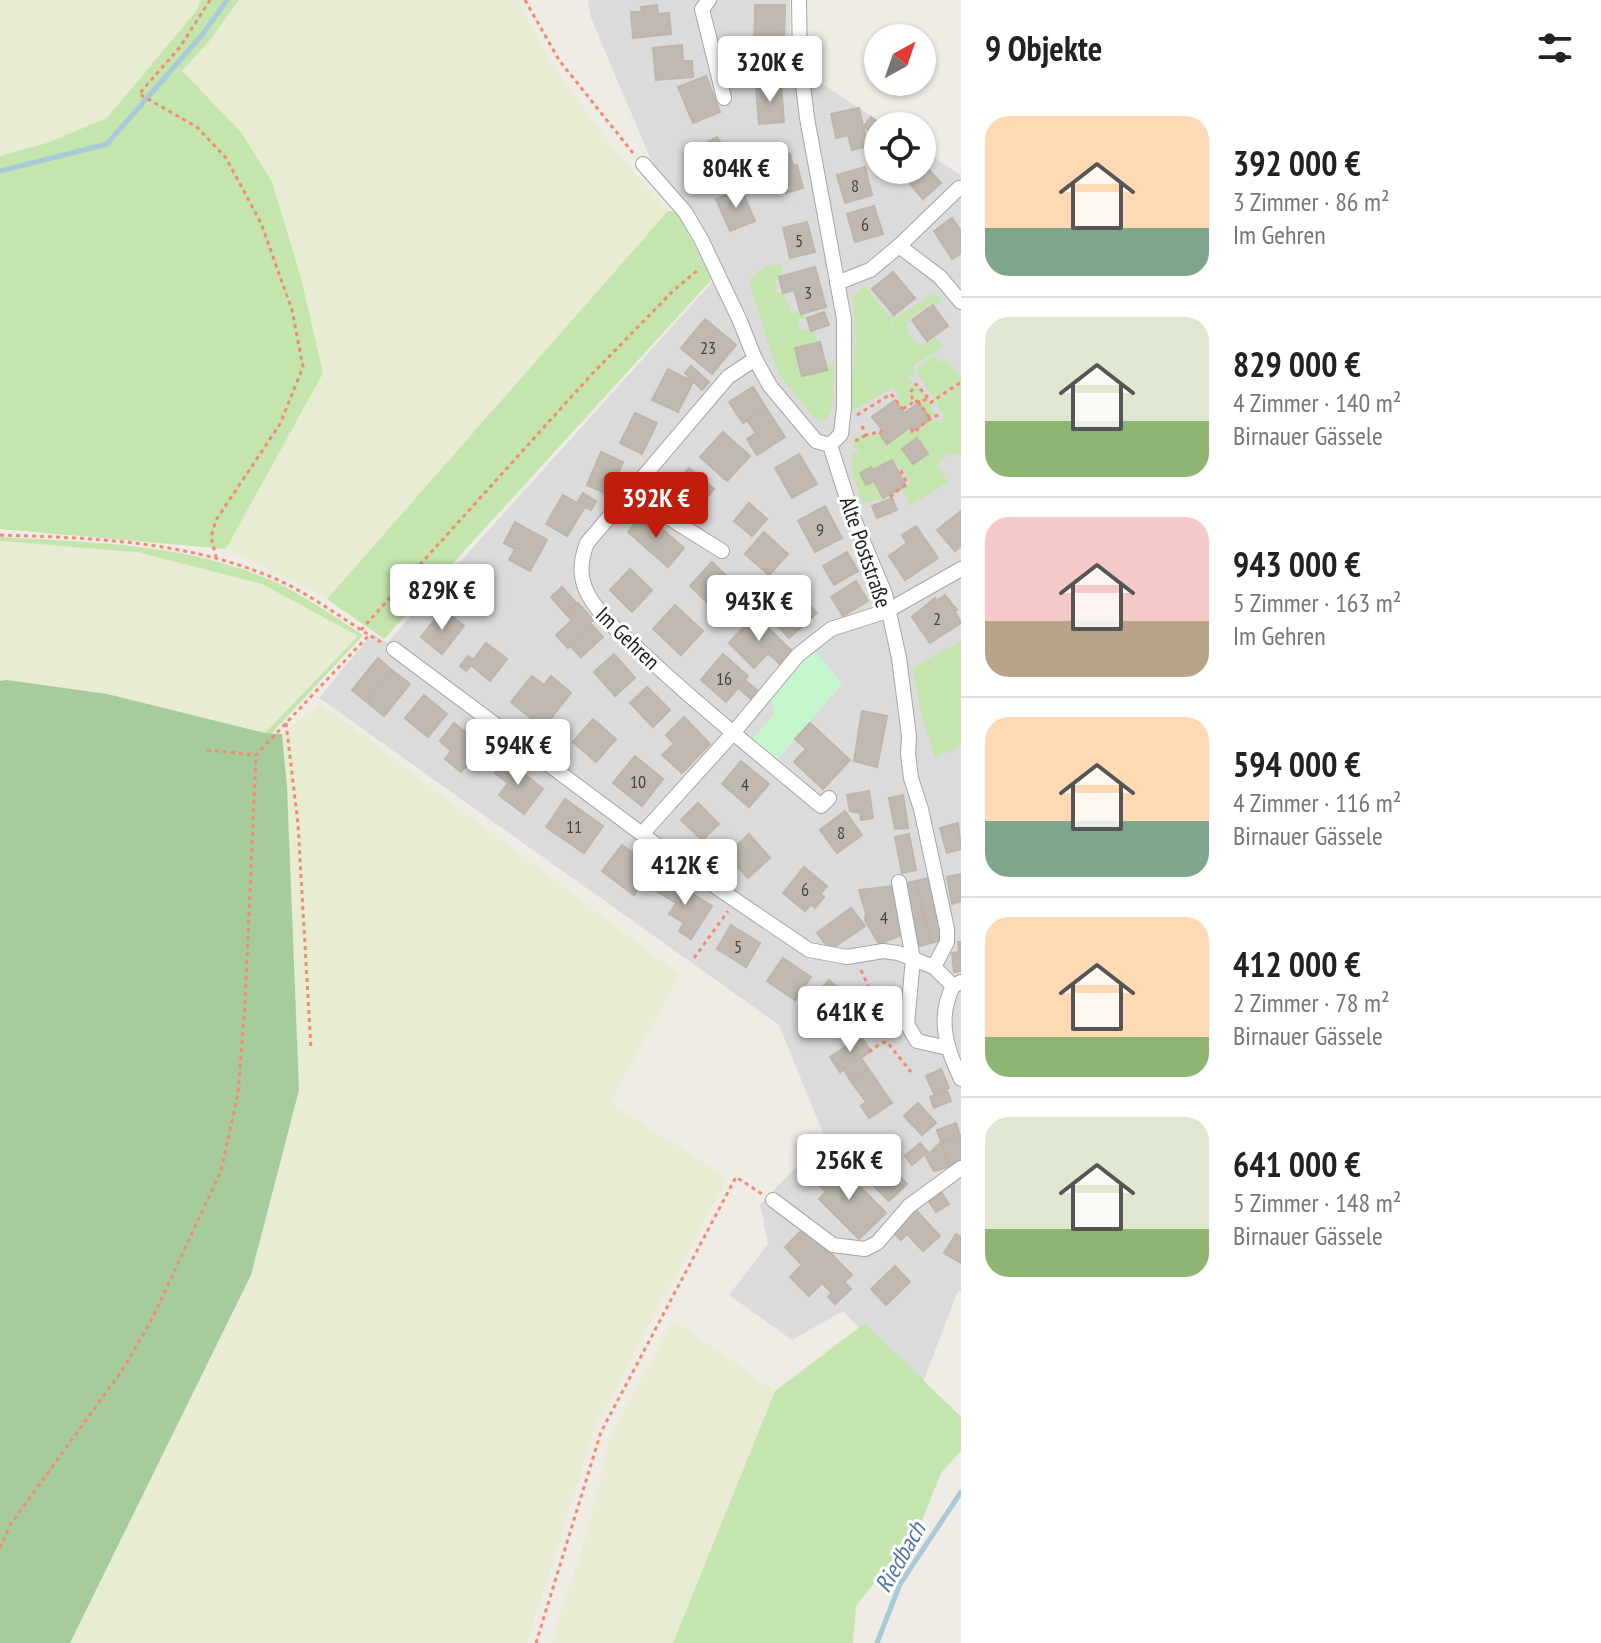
<!DOCTYPE html>
<html lang="de">
<meta charset="utf-8">
<style>
body{margin:0;font-family:"PT Sans Narrow",sans-serif;background:#f2f2f2;color:#222;height:100vh;display:flex;flex-direction:column;font-size:30px;white-space:nowrap}
*{box-sizing:border-box;margin:0}
p{font-size:26px;color:#767676}
.icon{flex:none;width:44px;height:44px;fill:none;stroke:currentColor;stroke-width:2;stroke-linecap:round;stroke-linejoin:round}
.map{position:relative;flex:1;overflow:hidden}
.sheet{display:flex;flex-direction:column;background:#fff;width:640px}
.sheet>*{flex:none}
.needle{width:52px;rotate:40deg}
.controls{position:absolute;left:864px;top:24px;display:grid;gap:16px}
.controls a{display:grid;place-items:center;width:72px;height:72px;border-radius:50%;background:#fff;box-shadow:0 2px 6px #0004;font-size:40px}
.price{position:absolute;translate:-50% -68px;padding:0 18px;border-radius:8px;background:#fff;color:#222;font-size:26px;line-height:52px;filter:drop-shadow(0 2px 4px #0008)}
.price::after{content:'';position:absolute;left:50%;top:48px;width:24px;height:18px;margin-left:-12px;background:inherit;clip-path:polygon(0 0,100% 0,50% 100%)}
.price.selected{background:#c01d0d;color:#fff}
ul{padding:0;list-style:none}
li{display:flex;align-items:center;gap:24px;height:200px;padding:0 24px}
li+li{border-top:2px solid #e0e0e0}
li span{display:grid;place-items:center;flex:none;width:224px;height:160px;border-radius:24px;color:#555}
li>.icon{margin-inline-start:auto}
span .icon{width:96px;height:96px;fill:#fffc;stroke-width:1}
li b{font-size:34px}
h2{display:flex;justify-content:space-between;align-items:center;height:96px;padding:0 24px;font-size:34px}
main{display:flex;flex:1;min-height:0}
.map>svg:first-child{display:block}
.residential{fill:#dcdbdb}
.farmland{fill:#e8ecd2}
.grass{fill:#c5e5ae}
.forest{fill:#a6cb9d}
.park{fill:#c5f6cd}
.lines{fill:none;stroke-linecap:round;stroke-linejoin:round}
.stream{stroke:#a8cad9;stroke-width:5}
.building{fill:#bfb9b2;stroke:#bfb5a8;stroke-width:2}
.minor-casing{stroke:#a5a5a5;stroke-width:16}
.path{stroke:#f18c74;stroke-width:3;stroke-dasharray:4 4;stroke-linecap:butt}
.minor{stroke:#fff;stroke-width:14}
.labels{text-anchor:middle;dominant-baseline:central;stroke-width:6;stroke-linejoin:round;paint-order:stroke}
.number-label{font-size:18px;fill:#464543}
.street-label{font-size:22px;fill:#1e1e1e;stroke:#fff}
.water-label{font-size:24px;font-style:italic;fill:#5175a8;stroke:#fff}
</style>
<main>
<div class="map">
<svg width="961" height="1643" viewBox="0 0 961 1643">
<rect width="100%" height="100%" fill="#efece5"/>
<path class="residential" d="M588 0H790V82L809 75 886 126H878V170H922V150L961 175V1291H958L920 1390 843 1311 792 1340 729 1295 768 1244 760 1204 825 1138 779 1025 319 698 372 634 387 643 715 279 679 210 670 205 591 18Z"/>
<path class="farmland" d="M0 0H201L196 11 107 118 47 143 0 156Z
M235 0H518L554 67 618 154 668 211 327 599 226 549 323 373 182 71 207 44Z
M0 541 137 552 262 584 359 637 265 733 107 694 0 681Z
M320 703 680 975 610 1103 728 1178 596 1425 527 1643H70L251 1275 299 1090 287 787 282 734Z
M673 1320 775 1391 673 1643H551L586 1537 611 1435Z"/>
<path class="grass" d="M201 0H239L207 44 182 71 241 132 272 182 301 278 323 373 226 549 0 529V156L47 143 107 118 196 11Z
M668 211 677 212 712 279 384 639 327 599Z
M769 265H782V276L776 278 775 289 778 293H783L792 312 800 310 801 314 804 313 805 319H798L800 329 814 330 818 342 795 348 802 376 826 370V365L834 362 832 408 826 420 815 419 780 376 775 365 750 285V278Z
M866 286 888 316 892 314 895 318 891 323 901 344 892 322 895 319 934 292 942 301 937 305 933 303C914 314 890 328 922 345L936 338 943 347 914 365V374L898 384 909 378 928 399 937 416 930 417 918 401 914 400 903 407 893 387 849 413 856 339 852 296Z
M935 355 941 363 946 360 961 376V381L935 400 918 375V366Z
M961 384V456L948 453 937 465 948 482 910 505 902 490 910 483 900 466 896 467 892 460 873 470 871 467 860 473 866 485 874 481 883 498 863 504 853 476 852 451 857 453 858 449 852 447 855 438 869 432 870 436 875 432 887 444 907 431 913 433 932 420 940 421 955 409 945 417 935 402Z
M0 537C87 542 174 543 256 574 294 588 329 613 363 635L272 733H265L358 636 262 584 137 552 0 541Z
M961 641V746L935 757 922 716 912 668Z
M865 1323 961 1417V1451L941 1473 920 1525 856 1606 853 1643H673L775 1391Z"/>
<path class="forest" d="M7 680 107 694 265 733 282 734 287 787 299 1090 251 1275 70 1643H0V681Z"/>
<path class="park" d="M814 649 842 684 777 760 752 739 774 714 771 697Z"/>
<g class="lines">
<path class="stream" d="M0 171 107 144 202 35 227 0
M877 1643 900 1584 961 1492"/>
</g>
<path class="building" d="M657 5 658 14 669 13 671 34 633 38 631 12H642L641 7Z
M755 5H785L784 43H771V73H754Z
M682 45 683 61H692L693 77 656 80 653 48Z
M706 76 720 112 693 123 678 87Z
M781 83 784 122 759 124 756 86Z
M859 108 868 146 852 150 848 135 836 138 831 114Z
M871 117 883 126H878L875 135 864 126Z
M717 137 732 162 709 175 695 149Z
M790 154 793 166 797 165 803 188 786 193 783 181 759 187 753 163Z
M922 162 941 183 923 199 910 184 914 180 905 170H922Z
M865 167 872 195 845 203 837 175Z
M741 189 755 221 730 231 716 199Z
M874 206 883 234 855 242 847 214Z
M952 218 961 231V253L952 259 934 231Z
M807 222 815 252 790 258 783 228Z
M815 267 826 307 801 314 794 290 783 293 779 277Z
M893 272 915 298 894 315 872 289Z
M933 305 948 326 927 341 912 320Z
M824 312 829 325 811 331 807 318Z
M705 319 736 345 712 374 681 348Z
M820 342 827 370 802 376 795 348Z
M691 366 709 382 702 390 685 373Z
M668 369 693 382 678 412 652 400Z
M753 387 766 408 743 423 729 402Z
M895 400 904 413 919 403 931 419 913 431 910 427 887 444 879 433 883 431 872 417Z
M766 408 785 437 757 455 747 439 756 433 747 420Z
M635 413 657 423 642 454 620 443Z
M723 432 750 456 727 481 700 457Z
M917 438 928 454 913 464 902 449Z
M601 452 623 462 609 495 587 485Z
M799 454 817 484 792 498 775 468Z
M892 460 906 486 883 498 874 481 866 485 860 473 871 467 873 470Z
M689 468 714 489 694 514 668 492Z
M583 493 596 501 591 510 585 507 567 536 546 524 563 495 577 503Z
M892 498 897 510 877 518 872 506Z
M749 503 767 519 752 536 734 521Z
M825 506 842 538 815 552 798 521Z
M961 511V546L955 551 937 530Z
M644 513 684 548 668 567 628 532Z
M515 522 547 540 530 571 509 560 515 549 504 543Z
M916 526 938 558 905 580 889 556 907 543 902 535Z
M764 532 788 554 769 575 745 554Z
M847 552 858 571 834 585 823 566Z
M712 562 735 584 713 608 690 586Z
M630 569 652 590 632 612 610 590Z
M856 581 868 601 843 616 831 597Z
M562 587 576 603 565 613 551 597Z
M792 587 817 613 789 638 765 612Z
M945 595 957 610 955 611 961 623 930 643 912 617 935 598 937 601Z
M578 603 593 620 568 648 556 635 572 620 566 614Z
M675 605 703 631 681 655 653 629Z
M443 609 464 626 442 654 421 637Z
M755 615 792 651 780 664 768 653 754 668 729 643Z
M590 623 603 637 581 657 570 646Z
M486 643 507 659 490 681 471 665 466 671 460 666 468 656 473 660Z
M614 654 635 678 615 696 594 672Z
M723 654 748 676 726 702 701 680Z
M378 658 393 671 367 702 352 690Z
M393 671 410 684 384 716 367 702Z
M532 676 544 685 551 676 571 693 543 728 511 702Z
M745 680 757 690 751 699 738 688Z
M647 687 670 710 653 727 630 703Z
M424 695 447 714 428 737 405 718Z
M862 711 887 716 877 767 854 761Z
M684 717 710 744 682 773 662 755 674 744 666 735Z
M593 719 616 739 596 762 573 742Z
M454 723 489 752 473 770 467 765 461 772 445 759 451 751 440 741Z
M810 723 850 760 823 789 794 762 806 749 795 739Z
M635 756 663 779 642 806 613 783Z
M505 759 543 789 524 814 499 795 508 783 495 773Z
M741 761 769 784 749 807 722 784Z
M869 791 873 818 861 820 860 813 850 811 847 795Z
M903 795 908 828 895 829 889 798Z
M565 799 603 826 584 853 546 827Z
M698 803 719 824 702 840 681 820Z
M845 811 862 835 837 853 820 830Z
M958 823 961 849 947 853 940 828Z
M749 834 770 858 748 878 727 855Z
M909 834 916 870 902 873 895 837Z
M622 845 654 869 634 895 602 871Z
M804 867 827 886 820 894 824 897 815 908 811 904 805 911 783 893Z
M961 874V901L952 904 947 877Z
M666 877 712 906 691 939 679 931 684 923 669 914 676 903 656 891Z
M929 878 944 939 931 943 916 881Z
M916 881 931 943 916 947 900 885Z
M893 886 907 933 879 944 865 920 866 914 859 890Z
M851 908 865 926 830 950 817 933Z
M731 925 760 943 746 967 717 949Z
M958 942H961V971L954 972 952 953 959 952Z
M783 958 811 977 795 1000 767 981Z
M829 980 843 992 838 998 849 1007 830 1028 812 1012 821 1001 815 996Z
M878 1014 887 1025 873 1036 864 1024Z
M861 1037 871 1051 840 1072 830 1057Z
M861 1058 868 1068 850 1080 844 1069Z
M868 1068 892 1103 869 1118 861 1106 866 1102 850 1080Z
M941 1069 949 1088 934 1094 926 1076Z
M947 1090 951 1101 934 1108 930 1097Z
M918 1103 936 1123 922 1135 904 1116Z
M956 1123 960 1136 941 1142 937 1130Z
M960 1136 961 1161 949 1165 941 1142Z
M941 1142 950 1166 934 1171 926 1157Z
M920 1143 928 1152 912 1165 905 1156Z
M837 1163 886 1213 859 1239 819 1199 826 1192 817 1183Z
M889 1165 907 1184 889 1201 871 1183Z
M941 1192 949 1204 936 1212 928 1200Z
M914 1208 940 1236 923 1251 907 1234 901 1240 891 1230Z
M805 1227 852 1275 844 1282 851 1289 835 1304 828 1297 832 1293 822 1283 809 1296 790 1277 802 1265 785 1247Z
M956 1234 961 1237V1263L944 1253Z
M895 1266 910 1282 886 1305 871 1289Z"/>
<g class="lines">
<g class="minor-casing">
<path id="minor" d="M709 0 702 9 724 98
M799 0 800 61 807 118 844 319V407L841 434 830 445
M643 164 685 212 701 239 740 321 755 359 770 386 816 441 830 445
M899 246 959 188
M837 283 870 270 899 246 940 277 961 302
M755 359 728 377 587 543C579 564 579 582 592 601 606 623 629 640 648 658 703 710 763 757 821 806L829 798
M830 445 853 517 885 594 899 658 909 736 908 754 911 778 921 809 947 929V942L934 967
M638 486 666 516 722 551
M394 649 682 864 809 950 847 957 883 951 898 953 934 967 953 986
M642 834 734 732 798 655 831 629 887 611 961 569
M899 882 913 959 907 1024 917 1041 948 1048
M961 982 953 986C937 1018 946 1048 961 1079
M773 1200 833 1245 865 1249 877 1243 909 1206 961 1168"/>
</g>
<path class="path" d="M210 0 180 47 139 94 197 127 226 158 261 223 292 310 303 367 280 424 216 520 211 537 216 557
M525 0 559 60 633 153
M918 401 930 418
M930 403 961 382
M903 409 914 402 910 393 916 384 929 399 914 402
M857 415 891 394 905 412
M862 426 866 435 882 431
M911 429 913 433 930 418 939 415
M855 441 866 435
M890 497 907 483 901 471H898
M0 535C95 538 188 541 276 579 314 596 346 622 381 642
M361 630 591 375 672 292 700 268
M286 723 298 824 311 1049
M207 750 256 755
M694 958 728 911
M861 970 877 1006 894 1009
M869 1052 881 1043 887 1042 911 1072
M0 1548 10 1525 123 1369 152 1319 221 1171 238 1094 245 1004 256 755 369 635
M536 1643 601 1432 736 1177 762 1194"/>
<use href="#minor" class="minor"/>
</g>
<g class="labels">
<g class="number-label">
<text x="855" y="185">8</text>
<text x="865" y="224">6</text>
<text x="799" y="240">5</text>
<text x="808" y="292">3</text>
<text x="708" y="347">23</text>
<text x="820" y="529">9</text>
<text x="937" y="618">2</text>
<text x="724" y="678">16</text>
<text x="638" y="781">10</text>
<text x="745" y="784">4</text>
<text x="574" y="826">11</text>
<text x="841" y="832">8</text>
<text x="805" y="889">6</text>
<text x="884" y="917">4</text>
<text x="738" y="946">5</text>
</g>
<g class="street-label">
<text transform="translate(866 552) rotate(71)">Alte Poststraße</text>
<text transform="translate(628 638) rotate(44)">Im Gehren</text>
</g>
<g class="water-label">
<text transform="translate(900 1557) rotate(-60)">Riedbach</text>
</g>
</g>
</svg>
<div class="controls">
<a><svg class="needle" viewBox="-14 -14 28 28"><path d="M0-13l5 13h-10z" fill="#e53935"/><path d="M0 13l5-13h-10z" fill="#767676"/></svg></a>
<a><svg class="icon" aria-label="locate" viewBox="0 0 24 24"><circle cx="12" cy="12" r="6"/><path d="M12 2v4M12 18v4M2 12h4M18 12h4"/></svg></a>
</div>
<b class="price" style="left:770px;top:104px">320K €</b>
<b class="price" style="left:736px;top:210px">804K €</b>
<b class="price selected" style="left:656px;top:540px">392K €</b>
<b class="price" style="left:442px;top:632px">829K €</b>
<b class="price" style="left:759px;top:643px">943K €</b>
<b class="price" style="left:518px;top:787px">594K €</b>
<b class="price" style="left:685px;top:907px">412K €</b>
<b class="price" style="left:850px;top:1054px">641K €</b>
<b class="price" style="left:849px;top:1202px">256K €</b>
</div>
<section class="sheet">
<h2>9 Objekte<svg class="icon" aria-label="filters" viewBox="0 0 24 24"><path d="M4 7h16M4 17h16"/><circle cx="9" cy="7" r="2"/><circle cx="15" cy="17" r="2"/></svg></h2>
<ul>
<li><span style="background:linear-gradient(#ffd9b3 70%,#7fa58c 0)"><svg class="icon" aria-label="home" viewBox="0 0 24 24"><path d="M3 11l9-7 9 7M6 9v11h12V9"/></svg></span><div><b>392 000 €</b><p>3 Zimmer · 86 m²</p><p>Im Gehren</p></div></li>
<li><span style="background:linear-gradient(#dfe7d0 65%,#8fb573 0)"><svg class="icon" aria-label="home" viewBox="0 0 24 24"><path d="M3 11l9-7 9 7M6 9v11h12V9"/></svg></span><div><b>829 000 €</b><p>4 Zimmer · 140 m²</p><p>Birnauer Gässele</p></div></li>
<li><span style="background:linear-gradient(#f6c9c9 65%,#b9a48a 0)"><svg class="icon" aria-label="home" viewBox="0 0 24 24"><path d="M3 11l9-7 9 7M6 9v11h12V9"/></svg></span><div><b>943 000 €</b><p>5 Zimmer · 163 m²</p><p>Im Gehren</p></div></li>
<li><span style="background:linear-gradient(#ffd9b3 65%,#7fa58c 0)"><svg class="icon" aria-label="home" viewBox="0 0 24 24"><path d="M3 11l9-7 9 7M6 9v11h12V9"/></svg></span><div><b>594 000 €</b><p>4 Zimmer · 116 m²</p><p>Birnauer Gässele</p></div></li>
<li><span style="background:linear-gradient(#ffd9b3 75%,#8fb573 0)"><svg class="icon" aria-label="home" viewBox="0 0 24 24"><path d="M3 11l9-7 9 7M6 9v11h12V9"/></svg></span><div><b>412 000 €</b><p>2 Zimmer · 78 m²</p><p>Birnauer Gässele</p></div></li>
<li><span style="background:linear-gradient(#dfe7d0 70%,#8fb573 0)"><svg class="icon" aria-label="home" viewBox="0 0 24 24"><path d="M3 11l9-7 9 7M6 9v11h12V9"/></svg></span><div><b>641 000 €</b><p>5 Zimmer · 148 m²</p><p>Birnauer Gässele</p></div></li>
</ul>
</section>
</main>
